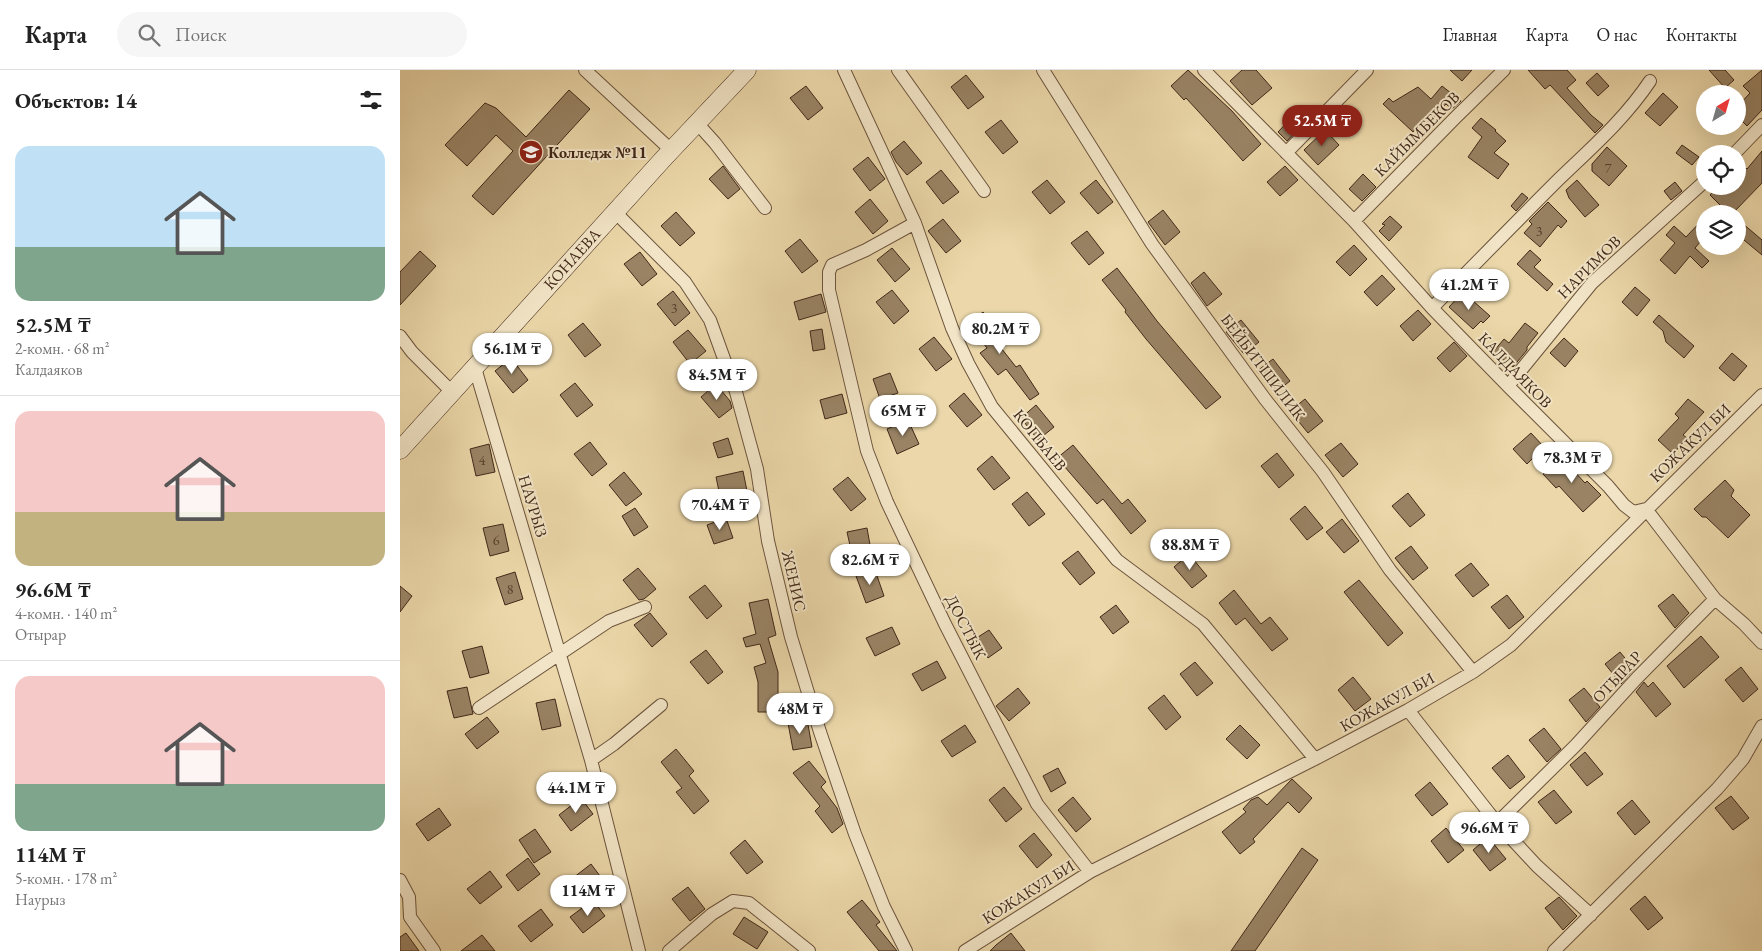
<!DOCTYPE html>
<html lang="ru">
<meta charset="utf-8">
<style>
body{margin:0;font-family:"EB Garamond",serif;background:#f6f6f6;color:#222;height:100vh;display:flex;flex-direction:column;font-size:19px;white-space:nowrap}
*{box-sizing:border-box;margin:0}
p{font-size:16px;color:#767676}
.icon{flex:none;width:28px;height:28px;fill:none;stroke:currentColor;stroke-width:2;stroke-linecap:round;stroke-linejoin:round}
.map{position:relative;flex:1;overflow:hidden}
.details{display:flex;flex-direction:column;background:#fff;width:400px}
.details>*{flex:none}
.needle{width:32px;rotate:37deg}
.buttons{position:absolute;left:1296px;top:15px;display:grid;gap:10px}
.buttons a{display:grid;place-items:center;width:50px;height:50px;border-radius:50%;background:#fff;box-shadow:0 5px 20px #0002;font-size:25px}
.price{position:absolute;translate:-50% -42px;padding:0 11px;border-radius:18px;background:#fff;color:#222;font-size:16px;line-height:32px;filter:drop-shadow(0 1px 2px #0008)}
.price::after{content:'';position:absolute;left:50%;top:30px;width:15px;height:11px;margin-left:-8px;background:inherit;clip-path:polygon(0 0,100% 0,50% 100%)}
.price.selected{background:#8f2418;color:#fff}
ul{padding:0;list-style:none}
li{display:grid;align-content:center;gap:10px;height:265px;padding:0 15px}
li+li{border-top:1px solid #e0e0e0}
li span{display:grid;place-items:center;height:155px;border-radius:15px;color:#555}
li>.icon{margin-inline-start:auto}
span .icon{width:90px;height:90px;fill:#fffc;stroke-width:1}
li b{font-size:21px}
h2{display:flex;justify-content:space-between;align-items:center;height:60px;padding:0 15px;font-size:21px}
header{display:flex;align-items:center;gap:30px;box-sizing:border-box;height:70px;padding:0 25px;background:#fff;border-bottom:1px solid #e0e0e0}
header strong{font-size:24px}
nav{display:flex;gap:28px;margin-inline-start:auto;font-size:18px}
.search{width:350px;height:45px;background:#f6f6f6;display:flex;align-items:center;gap:12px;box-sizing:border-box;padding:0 18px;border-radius:28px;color:#767676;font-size:19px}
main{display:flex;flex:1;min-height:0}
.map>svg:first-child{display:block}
.building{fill:#998364;stroke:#412819}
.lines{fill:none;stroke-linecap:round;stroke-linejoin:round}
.street-casing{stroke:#6c543d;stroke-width:14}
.secondary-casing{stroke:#412819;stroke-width:19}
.street{stroke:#f2e5c7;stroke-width:12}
.secondary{stroke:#f2e5c7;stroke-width:18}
.labels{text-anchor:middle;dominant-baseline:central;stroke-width:4;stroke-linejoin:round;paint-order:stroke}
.number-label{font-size:14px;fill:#573f2c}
.street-label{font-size:16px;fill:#412819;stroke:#f2e5c7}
.poi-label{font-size:16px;font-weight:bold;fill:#412819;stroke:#f2e5c7;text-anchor:start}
</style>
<header>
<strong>Карта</strong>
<div class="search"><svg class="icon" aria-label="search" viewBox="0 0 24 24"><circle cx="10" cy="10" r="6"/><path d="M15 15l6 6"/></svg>Поиск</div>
<nav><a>Главная</a><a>Карта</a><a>О нас</a><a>Контакты</a></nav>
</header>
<main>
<section class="details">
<h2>Объектов: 14<svg class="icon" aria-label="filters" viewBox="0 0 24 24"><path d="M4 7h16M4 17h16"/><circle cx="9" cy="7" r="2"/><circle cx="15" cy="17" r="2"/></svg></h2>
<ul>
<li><span style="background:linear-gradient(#bfe0f5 65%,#7fa58c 0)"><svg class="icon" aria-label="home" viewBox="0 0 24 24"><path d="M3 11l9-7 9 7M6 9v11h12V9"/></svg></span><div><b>52.5M ₸</b><p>2-комн. · 68 m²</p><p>Калдаяков</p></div></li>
<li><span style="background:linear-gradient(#f6c9c9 65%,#c2b280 0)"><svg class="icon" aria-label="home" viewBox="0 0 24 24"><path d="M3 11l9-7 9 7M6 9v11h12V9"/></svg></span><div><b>96.6M ₸</b><p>4-комн. · 140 m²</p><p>Отырар</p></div></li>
<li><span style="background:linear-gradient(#f6c9c9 70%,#7fa58c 0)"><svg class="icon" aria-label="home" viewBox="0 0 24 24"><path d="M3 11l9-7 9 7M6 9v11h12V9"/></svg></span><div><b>114M ₸</b><p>5-комн. · 178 m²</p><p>Наурыз</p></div></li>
</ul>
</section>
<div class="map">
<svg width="1362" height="881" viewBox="0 0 1362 881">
<rect width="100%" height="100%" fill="#ebd7a9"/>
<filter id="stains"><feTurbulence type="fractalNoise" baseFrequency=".004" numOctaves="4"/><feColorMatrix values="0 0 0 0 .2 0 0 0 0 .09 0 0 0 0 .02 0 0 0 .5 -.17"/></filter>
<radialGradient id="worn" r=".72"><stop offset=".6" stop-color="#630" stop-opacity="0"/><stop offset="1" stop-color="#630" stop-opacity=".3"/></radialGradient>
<path class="building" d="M788 0 832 41 861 74 843 91 809 53 786 28 784 30 771 16Z
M842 0H856L872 18 852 35 830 11Z
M1050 0H1072L1062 11Z
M1128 0H1167L1176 10 1167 18 1191 45 1203 55 1195 63 1150 15 1145 19Z
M1309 0H1325L1334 10 1325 18Z
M1362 0V40L1347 56 1338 47V36L1350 23 1343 16Z
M1197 3 1209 16 1198 26 1186 13Z
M566 5 584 27 568 39 551 17Z
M406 16 423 38 408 50 390 28Z
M1042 16 1061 31 1052 39 1046 34 1028 53 1024 49 1013 62 983 34 989 28 993 32 1018 17 1031 29Z
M169 20 190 39 93 145 72 126 113 81 96 65 67 96 45 75 85 33 96 38 126 67Z
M1263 23 1278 37 1260 56 1245 43Z
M903 35 912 44 887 71 878 62Z
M1081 48 1096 60 1095 61 1106 71 1094 83 1109 94 1098 109 1068 87 1082 67 1072 58Z
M601 50 618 72 603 84 585 62Z
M925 60 939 75 918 95 904 80Z
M504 71 522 93 507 105 496 92 491 82Z
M1282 75 1299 87 1292 95 1276 83Z
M1207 77 1227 96 1209 116 1192 101V94Z
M1362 81V113L1332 144H1329L1310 125 1318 116 1325 121 1329 116H1338V107L1346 98 1347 99Z
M468 87 485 109 470 121 453 99Z
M323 96 340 119 328 129 309 109Z
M885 96 898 110 880 126 867 112Z
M541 100 559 122 543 134 526 112Z
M963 104 976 117 962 131 949 119Z
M647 110 665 132 650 144 632 122Z
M696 110 713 132 698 144 680 123Z
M1177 110 1199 135 1185 147 1169 128 1166 120Z
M1275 112 1282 121 1271 130 1264 121Z
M1122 123 1128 128 1116 141 1111 136Z
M470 129 488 151 473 164 455 142Z
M1148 132 1167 151 1161 158 1158 155 1140 177 1124 163 1132 154 1129 151Z
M763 140 780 162 765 175 748 152Z
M276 142 295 163 280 176 261 156Z
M990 146 1002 157 989 171 979 161 985 155 982 154Z
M1305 147V166L1295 178 1309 191 1302 198 1290 186 1275 204 1260 190 1275 173 1266 165 1274 156 1286 167Z
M543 149 561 171 546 183 528 161Z
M1342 153 1362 170V185L1338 165V158Z
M687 161 704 183 689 195 671 173Z
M400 169 418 191 402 203 385 181Z
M954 175 967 189 950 206 936 192Z
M492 178 510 199 495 212 477 190Z
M1130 180 1141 190 1134 197 1153 214 1147 221 1117 194Z
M20 181 36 196 0 235V202Z
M240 182 257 204 242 216 224 194Z
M717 198 757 251 821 327 806 339 746 269 725 242 726 240 702 210Z
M804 202 822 224 807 236 791 213Z
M982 205 995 219 977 236 964 222Z
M1235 217 1250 230 1237 246 1222 232Z
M492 220 509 241 494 254 476 232Z
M273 221 290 243 275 256 257 234Z
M1063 222 1090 246 1083 253 1081 251 1073 259 1049 237Z
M421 224 426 242 399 250 394 232Z
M1018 240 1031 254 1013 271 1000 256Z
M583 242 601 264 594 269 616 297 620 295 639 324 630 330 606 299 598 305 580 283 587 278 568 254Z
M1259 245 1294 276 1284 288 1266 272 1263 261 1253 252Z
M841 250 859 272 844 284 826 262Z
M183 253 201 275 185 287 168 265Z
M1125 253 1138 263 1127 277V280L1113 297 1093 282 1104 269 1109 273Z
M422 259 425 279 413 281 410 261Z
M288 260 306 281 290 294 273 272Z
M534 267 552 289 536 301 519 279Z
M1164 268 1178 281 1165 297 1150 283Z
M1054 272 1067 286 1050 302 1037 288Z
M1332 283 1347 296 1334 311 1319 298Z
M111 288 128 310 113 323 95 301Z
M873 289 890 311 875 323 857 301Z
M490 303 498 323 480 329 473 309Z
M175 313 193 335 177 347 160 325Z
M316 314 330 331 332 338 319 348 301 327Z
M564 323 582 345 567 357 549 336Z
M442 324 447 343 425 349 420 330Z
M905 329 923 351 908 363 890 341Z
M1288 329 1304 342 1283 365 1287 368 1273 384 1258 370 1279 348 1275 344Z
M636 335 654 357 638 370 621 348Z
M508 350 519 374 497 384 487 359Z
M1131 363 1144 377 1127 394 1113 379Z
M328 368 333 384 318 388 313 373Z
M190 372 207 394 192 406 174 384Z
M941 373 958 394 943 407 925 385Z
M89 374 95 402 76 406 70 379Z
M673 375 722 434 728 429 746 451 731 464 703 429 697 434 657 388Z
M877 383 894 405 879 418 861 396Z
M592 386 610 408 594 420 577 399Z
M1161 387 1185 413 1187 411 1201 425 1183 442 1159 416 1156 418 1143 404Z
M343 401 347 421 320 426 316 407Z
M224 402 242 424 226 436 209 415Z
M448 407 466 429 451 441 433 419Z
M1325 410 1334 420 1331 426 1350 445 1328 468 1306 447H1302L1294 439Z
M627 422 645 444 629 456 612 434Z
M1008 423 1025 445 1010 457 992 436Z
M905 436 923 458 907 470 890 449Z
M235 438 248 457 234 466 222 446Z
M326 448 333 468 314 474 307 455Z
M942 449 959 471 944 483 926 462Z
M103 454 109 481 90 486 83 458Z
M467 458 472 486 453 489 447 462Z
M1011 476 1028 498 1013 510 995 488Z
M678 481 695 503 680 515 662 493Z
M789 484 807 506 792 518 774 497Z
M1071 493 1089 515 1073 527 1055 505Z
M238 498 256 519 244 529 239 530 223 510Z
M475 500 484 526 466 533 456 506Z
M115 502 123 529 105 535 96 508Z
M959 510 1003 563 988 576 944 522Z
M305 515 322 536 307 549 289 527Z
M0 516 12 526 0 542Z
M834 520 861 554 870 547 888 569 872 581 845 548 836 555 819 533Z
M1273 524 1289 543 1275 558 1258 536Z
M1107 525 1124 547 1109 559 1091 537Z
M368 529 376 565 368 568 378 602V642H358V612L354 597 366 593 360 574 346 577 343 568 356 564 349 533Z
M716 535 729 552 713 564 700 547Z
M250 543 267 564 252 577 234 555Z
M492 557 500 574 475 586 466 568Z
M589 560 602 578 588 588 575 569Z
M1301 566 1319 587 1284 618 1267 596Z
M82 576 89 603 70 608 62 581Z
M306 580 323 602 308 614 290 592Z
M1220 582 1234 599 1221 614 1205 594Z
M537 591 546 608 522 621 512 604Z
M795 592 813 613 797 626 780 604Z
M1341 597 1358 619 1343 632 1325 610Z
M953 607 971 629 955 641 938 620Z
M1244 612 1248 617 1253 612 1271 634 1256 647 1236 622Z
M67 617 73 644 54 648 47 621Z
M618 618 630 633 609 651 596 636Z
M1184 618 1200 637 1186 652 1169 630Z
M764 625 781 647 766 660 748 638Z
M155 629 161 656 142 660 136 633Z
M87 647 99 662 77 679 65 664Z
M407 649 412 677 393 680 388 653Z
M565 655 576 672 552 687 541 671Z
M840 655 860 675 847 689 826 669Z
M1144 658 1161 679 1147 692 1129 670Z
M276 679 294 701 289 706 309 731 294 744 276 722 282 718 261 692Z
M1185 682 1203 704 1187 716 1170 695Z
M1108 685 1125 707 1110 719 1092 698Z
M409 691 426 712 421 717 437 738 443 754 432 763 415 741 420 736 393 703Z
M658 698 666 713 651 722 643 706Z
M892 709 912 728 899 743 888 732 853 769 855 772 840 784 822 762 846 742 843 739 851 730 858 727 867 735Z
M1030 712 1048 734 1032 746 1015 725Z
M604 717 622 739 606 752 589 730Z
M1154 720 1172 742 1156 754 1138 732Z
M1331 726 1349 748 1333 760 1315 738Z
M673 727 691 749 676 762 658 740Z
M181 728 193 744 171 761 159 745Z
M1232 730 1250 752 1235 765 1217 743Z
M39 738 51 755 28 771 16 754Z
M1046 758 1064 780 1048 793 1031 771Z
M135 759 151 782 134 793 119 770Z
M634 763 652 785 637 798 619 776Z
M1088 767 1106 789 1090 801 1073 780Z
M345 770 363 792 347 804 330 783Z
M902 778 918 790 855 881H831Z
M128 788 140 804 118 821 106 805Z
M191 794 203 810 181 827 169 811Z
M90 801 102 817 80 834 67 819Z
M288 817 305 839 290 851 272 829Z
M1245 826 1263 848 1248 860 1230 839Z
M1159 827 1177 846 1163 860 1145 838Z
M193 830 205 846 183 863 170 847Z
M462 830 480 852 476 855 497 881H479L447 842Z
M141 839 153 855 131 872 118 856Z
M344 847 368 862 357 879 333 864Z
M6 863 19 881H0V867Z
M611 863 625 881H590L596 875Z
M82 865 95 881H61Z"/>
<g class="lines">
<g class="street-casing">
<path id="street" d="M185 0 271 80
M444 0 515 153 552 258 568 293 592 337 717 490 803 554 915 689
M498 0 584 121
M643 0 752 174 865 329 923 402 990 500 1073 602
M804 0 954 151 1032 238 1108 316 1208 416 1224 435 1233 442 1246 439 1315 529 1344 554 1362 573
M297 53 315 73 365 138
M886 83 967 0
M1334 84 1362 55
M215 142 285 212 310 250 336 322 357 399 368 471 391 567 420 662 455 764 484 837 506 881
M954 151 1055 48 1104 0
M515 153 466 180 432 195 429 202V220L467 381 487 432 545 554 637 734 690 802
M1032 238C1073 196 1114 154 1156 112 1189 80 1224 50 1250 11
M0 266 12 282 52 322
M75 298 191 690 239 881
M1108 316 1192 213 1305 111
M79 638 209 551 245 537
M1008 640 1097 753 1137 796 1191 845
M191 690 214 674 261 635
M1097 753 1176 675 1237 608 1315 529
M0 810 9 827 10 847 34 881
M269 881 312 844 333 831 349 833 409 881
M565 881 690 802 915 689 1008 640 1073 602 1111 575 1362 325
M1154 881 1317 719 1343 689 1362 656"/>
</g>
<g class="secondary-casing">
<path id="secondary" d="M0 380 264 88 347 0"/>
</g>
<use href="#street" class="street"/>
<use href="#secondary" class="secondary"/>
</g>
<defs>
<g id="university-disc" transform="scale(1.25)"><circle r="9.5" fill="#8f2418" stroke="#f2e5c7"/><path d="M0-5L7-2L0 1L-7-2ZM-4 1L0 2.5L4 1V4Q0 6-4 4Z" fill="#fff"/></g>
</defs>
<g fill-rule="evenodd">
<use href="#university-disc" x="131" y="82"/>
</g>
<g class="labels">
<g class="number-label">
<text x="1208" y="98">7</text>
<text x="1139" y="161">3</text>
<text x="274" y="238">3</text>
<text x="82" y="390">4</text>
<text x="96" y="470">6</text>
<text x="110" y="519">8</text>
</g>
<g class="street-label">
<text transform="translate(1017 64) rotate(-45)">КАЙЫМБЕКОВ</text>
<text transform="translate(172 189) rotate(-48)">КОНАЕВА</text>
<text transform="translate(1189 197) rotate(-45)">НАРИМОВ</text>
<text transform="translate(863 297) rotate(53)">БЕЙБИТШИЛИК</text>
<text transform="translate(1115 300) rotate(46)">КАЛДАЯКОВ</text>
<text transform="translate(640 370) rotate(51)">КОПБАЕВ</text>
<text transform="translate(1290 373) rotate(-44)">КОЖАКУЛ БИ</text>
<text transform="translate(133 436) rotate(73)">НАУРЫЗ</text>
<text transform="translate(394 511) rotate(77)">ЖЕНИС</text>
<text transform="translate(566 557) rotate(63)">ДОСТЫК</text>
<text transform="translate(1217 607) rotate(-47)">ОТЫРАР</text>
<text transform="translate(987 632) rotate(-29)">КОЖАКУЛ БИ</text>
<text transform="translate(628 822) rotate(-32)">КОЖАКУЛ БИ</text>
</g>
<g class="poi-label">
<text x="148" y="82">Колледж №11</text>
</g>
</g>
<rect width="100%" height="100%" filter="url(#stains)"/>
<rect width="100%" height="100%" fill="url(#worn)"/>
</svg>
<div class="buttons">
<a><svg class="needle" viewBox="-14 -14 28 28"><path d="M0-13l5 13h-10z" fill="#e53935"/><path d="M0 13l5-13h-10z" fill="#767676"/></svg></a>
<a><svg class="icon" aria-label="locate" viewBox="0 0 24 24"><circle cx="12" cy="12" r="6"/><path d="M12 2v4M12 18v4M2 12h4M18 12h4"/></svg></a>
<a><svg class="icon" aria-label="layers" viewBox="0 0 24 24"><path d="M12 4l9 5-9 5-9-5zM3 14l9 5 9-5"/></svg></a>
</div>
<b class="price selected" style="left:922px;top:77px">52.5M ₸</b>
<b class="price" style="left:1069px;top:241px">41.2M ₸</b>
<b class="price" style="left:600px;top:285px">80.2M ₸</b>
<b class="price" style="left:112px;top:305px">56.1M ₸</b>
<b class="price" style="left:317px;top:331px">84.5M ₸</b>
<b class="price" style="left:503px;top:367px">65M ₸</b>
<b class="price" style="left:1172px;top:414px">78.3M ₸</b>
<b class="price" style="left:320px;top:461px">70.4M ₸</b>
<b class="price" style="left:790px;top:501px">88.8M ₸</b>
<b class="price" style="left:470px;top:516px">82.6M ₸</b>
<b class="price" style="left:400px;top:665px">48M ₸</b>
<b class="price" style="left:176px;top:744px">44.1M ₸</b>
<b class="price" style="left:1089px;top:784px">96.6M ₸</b>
<b class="price" style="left:188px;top:847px">114M ₸</b>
</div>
</main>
